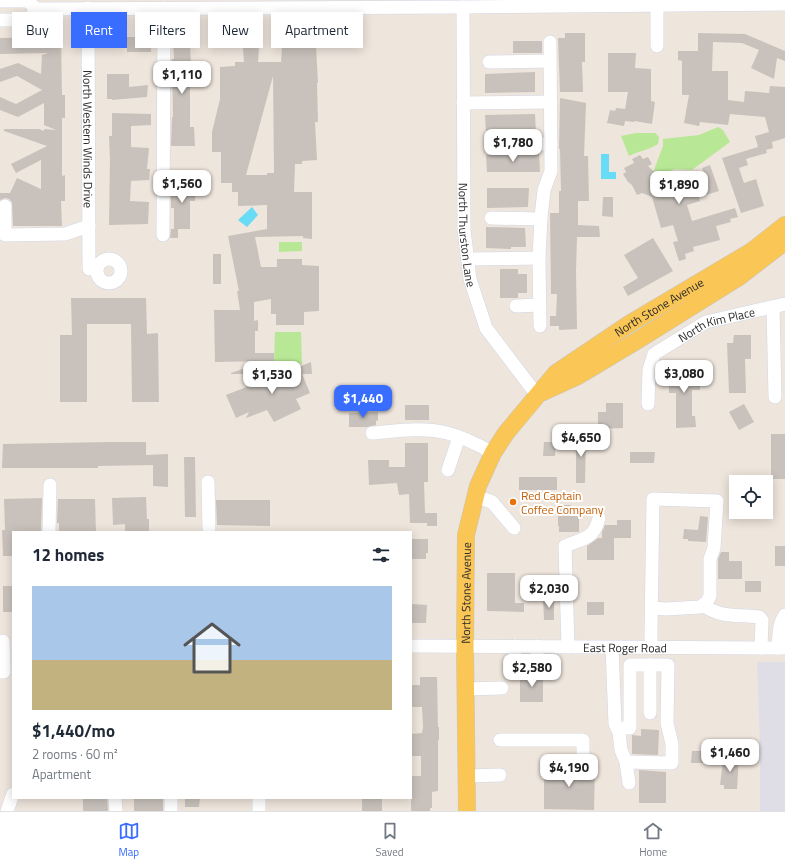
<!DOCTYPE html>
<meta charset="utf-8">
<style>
body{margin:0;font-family:"Titillium Web",sans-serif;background:#f2f2f3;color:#1f2937;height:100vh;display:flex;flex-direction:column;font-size:15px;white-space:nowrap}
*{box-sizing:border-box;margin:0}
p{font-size:13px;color:#747a83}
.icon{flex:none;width:22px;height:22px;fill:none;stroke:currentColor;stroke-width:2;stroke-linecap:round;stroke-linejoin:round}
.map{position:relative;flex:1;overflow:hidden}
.sheet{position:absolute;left:12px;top:531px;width:400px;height:268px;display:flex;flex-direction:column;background:#fff;border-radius:0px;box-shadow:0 2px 10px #0003}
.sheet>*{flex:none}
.banner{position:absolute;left:12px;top:12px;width:400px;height:36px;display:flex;gap:8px}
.fabs{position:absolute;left:729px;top:475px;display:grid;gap:8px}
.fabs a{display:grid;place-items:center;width:44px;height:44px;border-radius:0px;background:#fff;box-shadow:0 2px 10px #0003;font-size:20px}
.price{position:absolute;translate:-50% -34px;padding:0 9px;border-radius:8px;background:#fff;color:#222;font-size:13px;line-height:26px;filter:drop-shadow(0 1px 2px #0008)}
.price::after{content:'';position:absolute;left:50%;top:24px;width:12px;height:9px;margin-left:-6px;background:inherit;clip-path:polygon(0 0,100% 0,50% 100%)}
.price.current{background:#386dff;color:#fff}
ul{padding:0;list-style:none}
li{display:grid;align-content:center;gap:8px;height:212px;padding:0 20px}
li span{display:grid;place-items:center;height:124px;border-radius:0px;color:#555}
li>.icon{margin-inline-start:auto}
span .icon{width:72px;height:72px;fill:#fffc;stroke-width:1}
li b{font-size:17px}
h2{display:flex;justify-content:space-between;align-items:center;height:48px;padding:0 20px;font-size:17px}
.chip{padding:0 14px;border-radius:0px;background:#fff;box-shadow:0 2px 10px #0003;font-size:14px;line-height:36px}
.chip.current{background:#386dff;color:#fff}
.menu{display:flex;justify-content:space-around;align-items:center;height:56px;border-top:1px solid #e0e1e3;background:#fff;font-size:11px;color:#747a83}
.menu a{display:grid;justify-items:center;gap:2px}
.menu .current{color:#386dff}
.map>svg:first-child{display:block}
.industrial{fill:#dfdde6}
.green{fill:#b8e895}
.water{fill:#68dcf6}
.building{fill:#c9c2bc;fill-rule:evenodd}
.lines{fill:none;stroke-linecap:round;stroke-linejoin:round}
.minor-casing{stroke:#d1d6e5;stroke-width:14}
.major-casing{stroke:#c8c8c8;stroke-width:18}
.minor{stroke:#fff;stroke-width:13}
.major{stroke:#fac655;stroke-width:17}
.food-dot{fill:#e8710a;stroke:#fff;stroke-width:1.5}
.labels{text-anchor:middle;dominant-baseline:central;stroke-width:4;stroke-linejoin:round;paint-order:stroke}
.street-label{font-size:12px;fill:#2b2b2b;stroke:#fff}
.food-label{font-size:12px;fill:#c56008;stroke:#fff;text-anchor:start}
</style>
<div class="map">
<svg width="785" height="811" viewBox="0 0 785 811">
<rect width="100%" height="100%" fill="#eee5dc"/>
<path class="industrial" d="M757 662H785V811H760V745Z"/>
<path class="green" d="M718 127 723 130 730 142 692 170 675 169 657 176 654 170 663 146V139L699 135Z
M636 133H655L659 137 658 144C649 150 639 151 629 156L621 136Z
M279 242H302V251L279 252Z
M275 332H301L302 364 274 363Z"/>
<path class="water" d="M601 154H609V172H616V179H601Z
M252 207 258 215 247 227 238 220Z"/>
<path class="building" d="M565 33H585V62H582L583 92H560L558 38H565Z
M698 33 745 34 785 51V61L777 58 774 79 751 68 759 50 742 43 713 42 712 71H728V100L744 102 745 91 769 93 770 86 785 87V138L772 142 773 148 766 150 767 153 746 159 748 165 739 168 744 183 756 179 764 206 741 213 722 158 758 147 755 136 769 132 765 117 730 114 728 125 700 122 699 126 684 123 689 95H682V61L678 60V51H698Z
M61 37 62 95H65V118H62V176L65 175V201H61L62 226H13L12 202 9 199 5 198 0 200V193H10L17 178 41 189V160L16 173 11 164 47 146 4 131V129H39L44 131V129L56 130 44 125V103L18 117 0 110V97L16 104 42 90 17 76 0 82V69L18 63 41 74 42 55 48 53 0 54V38Z
M107 37H152L151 52H127V48H108Z
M190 39 191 68H194V87H190V127H194L195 146H171L172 117H173L172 59H174L173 40Z
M513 41H542V53H513Z
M316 46 318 83H317L318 122H315L317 160 302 161V164H295L294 192H312V239L303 238V236L255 237 261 267H277V259H302V265L319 266V311L304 312V325H276V314H271V299L254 302V321L258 320V331H255V353H274V361L215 362 214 310H240L237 291H239L228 236 267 229V205L238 206V192H232V183H221V152H212V132L220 99V67L235 66V62H244L243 48 259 47 258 62H281L282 47ZM273 76 274 173H267V175H246Z
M608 53H636L635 68 651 69V101L655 102 652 124 634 121V122L625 121 624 126 607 123 610 110 615 111 616 108 625 109 628 92H608Z
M535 72V92L485 93V74Z
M107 74H129V87L148 85 147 97 112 100V99H107Z
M560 98 586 103 584 156H588L589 201H578V225L599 226 600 237H577L576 271 577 329 559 330V326H550V316H556L557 294H551L550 213H559V191H561L560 149H559Z
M112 113 151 114V125L131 126V147L149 148 147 169H150L149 180 131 181 130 201 149 202 148 224 109 225 110 160 109 136H112Z
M535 114 536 133H486L485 115Z
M539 153 540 172H487L486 155Z
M640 155 643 159 648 157 652 164 648 166 661 178 666 175 673 187 705 178 702 168 710 165 719 191 699 197 700 201 687 205 692 221 735 208 738 217 730 219 731 222 716 226 720 240 693 247 694 251 685 254 686 259 679 261 673 242 678 241 673 225 661 228 652 197 642 193 637 195 632 185 628 182 623 174 626 172 624 168 634 163 632 159Z
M171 180H196L195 201H190V229H178V238H170L171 229H175H174V208H171Z
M487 188H529L528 207 487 208Z
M603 197H613V217L602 216Z
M486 227 525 228 526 247H511V249L486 248Z
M653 238 673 271 628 296 623 287 638 278 624 255Z
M213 254H221V284H213Z
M500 269H518V274H527V293H518V298H500Z
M71 298H146L147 334 158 333 159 402H132L131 324H87V402H60V335H72Z
M734 335H751V359H745L746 393H729L727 343H733Z
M311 362 312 374H302L310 393 296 399 301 409 274 422 267 410 246 418 249 412 236 418 226 395Z
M260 363V374H231V373Z
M669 368H700V390H692V416H695L696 427 676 428V393H669Z
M606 403H623V428L598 429V412H606Z
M744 404 754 422 739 430 729 412Z
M405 405H429V420H405Z
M378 412V420L376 421V425L367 427H349V413Z
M576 433 586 434 585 483H576Z
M771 434H785V479H771Z
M110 442H146V455L168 454V487L153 486V465L98 466V468H2L3 444Z
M544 442H556L555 456H543Z
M405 443H428V482H424L425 513H437V526H427V523H410L409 494 399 495 397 483 369 485 368 460H389V467H405Z
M630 452H655L654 463H630Z
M184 457H195L196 517H185Z
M519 477H557V490H519Z
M146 497 147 519H149V532H125V524L113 525 112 498Z
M42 498 41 532H13V556H3L2 530H5L4 499Z
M58 499H95L96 532H59V523H57Z
M216 500H270V526L217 525Z
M558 505H571V511H579V532H559V526H558Z
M700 516 708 517 706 542 688 541V539H683L684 529 698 530Z
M617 520H631V538H614V560H587V546L598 538H602V532L605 525H617Z
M411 539H428V553H426V559H411Z
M775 546H785V566H775Z
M721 552H729V561H742V579H718V559Z
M487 573H515V603H524V612L487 611Z
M745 581H761V592H745Z
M3 586H13V612H3Z
M543 599H554V620H544Z
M587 602H604V615H587Z
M411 604 427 605 426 623H411Z
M520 673H543V702H520Z
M420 677H437L438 727H439V740H438V791L432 792V808H430V811H411V776H421V756H411V734L422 733 423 727 422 707H411V685H420Z
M641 729 659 730 658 755 632 754V735L641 736Z
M692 751H710V763H691Z
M726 756H739L737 789H724V785H720L723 761 726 762Z
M544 766H595L594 810 544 809Z
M639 770 666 772V803H639Z
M83 798H107L108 811H83Z
M134 798H163V811H134Z
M185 798H200L199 807H185Z
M362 798H382V811H362Z"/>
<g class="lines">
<g class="minor-casing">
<g id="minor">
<path d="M0 1H27L37 9 463 7 785 4"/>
<path id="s1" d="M463 7 464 230 470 279 486 328 537 395"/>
<path id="s2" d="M88 8 89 269"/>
<path d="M0 20H28L37 9"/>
<path d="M657 46V5"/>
<path d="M489 62 550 61"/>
<path d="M463 103 551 102"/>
<path d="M490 144H551"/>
<path d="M5 206V235L65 234 89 226"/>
<path d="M491 218 541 219"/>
<path d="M163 235 164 8"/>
<path d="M539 258 540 326"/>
<circle cx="109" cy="271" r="12"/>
<path d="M468 259 539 258 541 217 544 190 551 171 550 42"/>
<path d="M516 306 540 305"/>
<path d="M773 307 775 397"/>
<path id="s3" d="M648 404 649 370 654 354 706 322 785 304"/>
<path d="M372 433C397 431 423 427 447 433 463 437 479 445 493 453"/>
<path d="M448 470 459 437"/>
<path d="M208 482 209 529"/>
<path d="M475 496 492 502 514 528"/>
<path d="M49 532 50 485"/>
<path d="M703 605C722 619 738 614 759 617L762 620 761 648"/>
<path id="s4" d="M411 646 785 648"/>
<path d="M537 646V663"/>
<path d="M568 647 565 546C584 538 594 539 599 518"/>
<path d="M612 648 615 724 619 732 621 750 626 762 629 783"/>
<path d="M651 648V631L653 499 717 501 714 548 710 559V596L706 603 700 607 666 609 652 608"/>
<path d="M778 648C779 637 778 624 785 615"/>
<path d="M515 663V646"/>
<path d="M650 665V713"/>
<path d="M0 672H4L3 641"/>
<path d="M466 689 502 688"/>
<path d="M618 728H630V665H668L667 723 672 744V763L626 762"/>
<path d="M500 740H583V758"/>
<path d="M467 776 500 775"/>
<path d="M115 798 116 811"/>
<path d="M171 798V811"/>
<path d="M7 811 13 794"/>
<path d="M259 811V798"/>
</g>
</g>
<g class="major-casing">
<g id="major">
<path d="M543 392 578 376 638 340 739 277 782 244 785 238"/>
<path id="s5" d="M467 811 465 646 466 535 478 486 493 453 506 433 556 373 629 324 752 251 785 225"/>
</g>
</g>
<use href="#minor" class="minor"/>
<use href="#major" class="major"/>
</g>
<circle class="food-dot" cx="513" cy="502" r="4"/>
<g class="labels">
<g class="street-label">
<text stroke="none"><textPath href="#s2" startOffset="131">North Western Winds Drive</textPath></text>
<text stroke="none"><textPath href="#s1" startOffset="228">North Thurston Lane</textPath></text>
<text stroke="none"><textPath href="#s5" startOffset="587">North Stone Avenue</textPath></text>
<text stroke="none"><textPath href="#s3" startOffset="121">North Kim Place</textPath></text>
<text stroke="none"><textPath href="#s5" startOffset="218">North Stone Avenue</textPath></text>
<text stroke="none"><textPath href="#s4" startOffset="214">East Roger Road</textPath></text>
</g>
<g class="food-label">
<text x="521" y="495">Red Captain<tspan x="521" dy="14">Coffee Company</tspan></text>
</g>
</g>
</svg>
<div class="fabs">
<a><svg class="icon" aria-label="locate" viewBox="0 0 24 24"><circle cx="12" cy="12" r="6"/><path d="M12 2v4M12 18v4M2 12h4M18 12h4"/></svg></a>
</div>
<b class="price" style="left:182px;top:95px">$1,110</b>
<b class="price" style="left:513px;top:163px">$1,780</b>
<b class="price" style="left:182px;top:204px">$1,560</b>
<b class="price" style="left:679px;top:205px">$1,890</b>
<b class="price" style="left:684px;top:394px">$3,080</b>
<b class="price" style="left:272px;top:395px">$1,530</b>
<b class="price current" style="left:363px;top:419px">$1,440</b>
<b class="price" style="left:581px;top:458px">$4,650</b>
<b class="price" style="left:549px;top:609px">$2,030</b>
<b class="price" style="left:532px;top:688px">$2,580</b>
<b class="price" style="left:730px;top:773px">$1,460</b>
<b class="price" style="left:569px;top:788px">$4,190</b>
<div class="banner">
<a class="chip">Buy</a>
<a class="chip current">Rent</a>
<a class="chip">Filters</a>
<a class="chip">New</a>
<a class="chip">Apartment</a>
</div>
<section class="sheet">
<h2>12 homes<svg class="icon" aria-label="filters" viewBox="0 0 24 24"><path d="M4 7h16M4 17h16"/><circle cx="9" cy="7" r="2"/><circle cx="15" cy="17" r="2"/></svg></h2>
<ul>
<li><span style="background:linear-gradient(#a9c7e8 60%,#c2b280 0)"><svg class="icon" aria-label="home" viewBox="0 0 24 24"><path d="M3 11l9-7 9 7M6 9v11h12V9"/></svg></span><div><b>$1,440/mo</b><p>2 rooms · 60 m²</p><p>Apartment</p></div></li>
</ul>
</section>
</div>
<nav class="menu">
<a class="current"><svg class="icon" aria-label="map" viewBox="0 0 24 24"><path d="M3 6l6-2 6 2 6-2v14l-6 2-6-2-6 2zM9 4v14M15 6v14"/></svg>Map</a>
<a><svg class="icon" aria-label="saved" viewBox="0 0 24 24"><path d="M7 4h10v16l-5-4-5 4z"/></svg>Saved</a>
<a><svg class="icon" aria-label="home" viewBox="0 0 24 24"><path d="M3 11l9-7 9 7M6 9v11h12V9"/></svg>Home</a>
</nav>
